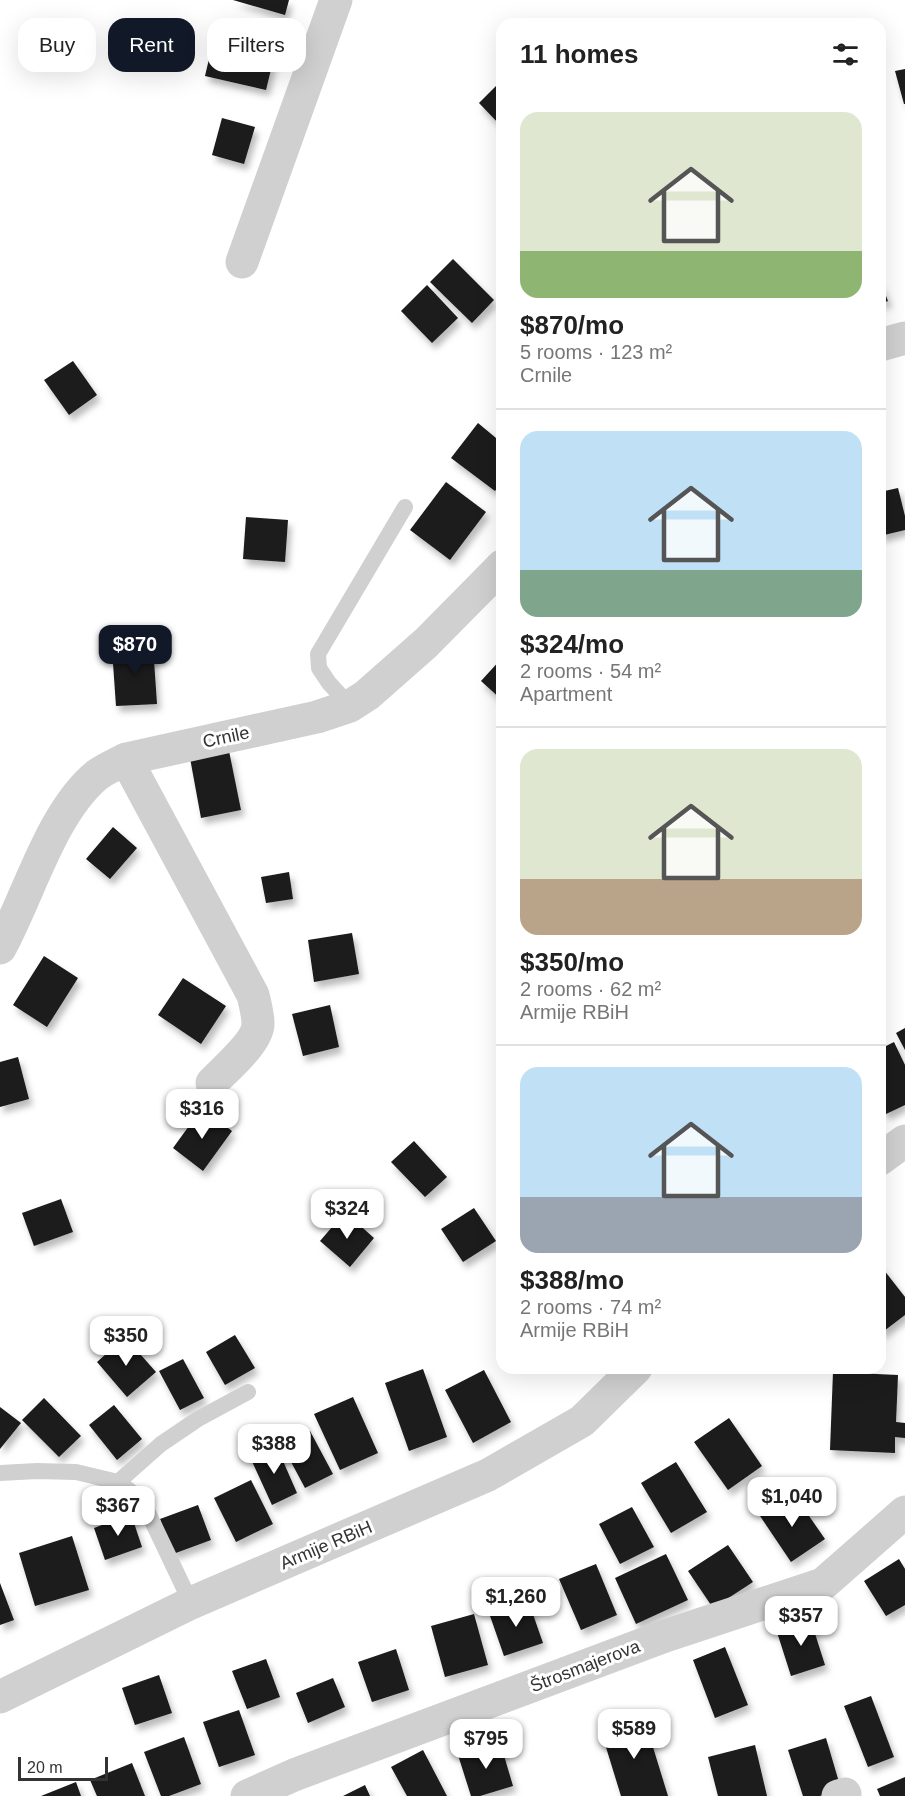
<!DOCTYPE html>
<meta charset="utf-8">
<style>
body{margin:0;font-family:Arial,sans-serif;background:#f6f6f6;color:#222;height:100vh;display:flex;flex-direction:column;font-size:22px;white-space:nowrap}
*{box-sizing:border-box;margin:0}
p{font-size:20px;color:#767676}
.icon{flex:none;width:33px;height:33px;fill:none;stroke:currentColor;stroke-width:2;stroke-linecap:round;stroke-linejoin:round}
.map{position:relative;flex:1;overflow:hidden}
.sheet{position:absolute;left:496px;top:18px;width:390px;height:1356px;display:flex;flex-direction:column;background:#fff;border-radius:18px;box-shadow:0 6px 24px #0002}
.sheet>*{flex:none}
.guide{position:absolute;left:18px;top:18px;width:388px;height:54px;display:flex;gap:12px}
.scale{position:absolute;left:18px;bottom:15px;width:90px;box-sizing:border-box;padding-left:6px;border:3px solid #333;border-top:0;font-size:16px;line-height:21px;white-space:nowrap;color:#333;-webkit-text-stroke:4px #fff;paint-order:stroke}
.price{position:absolute;translate:-50% -51px;padding:0 14px;border-radius:12px;background:#fff;color:#222;font-size:20px;line-height:39px;filter:drop-shadow(0 2px 3px #0008)}
.price::after{content:'';position:absolute;left:50%;top:36px;width:18px;height:14px;margin-left:-9px;background:inherit;clip-path:polygon(0 0,100% 0,50% 100%)}
.price.selected{background:#111827;color:#fff}
ul{padding:0;list-style:none}
li{display:grid;align-content:center;gap:12px;height:318px;padding:0 24px}
li+li{border-top:2px solid #e0e0e0}
li span{display:grid;place-items:center;height:186px;border-radius:18px;color:#555}
li>.icon{margin-inline-start:auto}
span .icon{width:108px;height:108px;fill:#fffc;stroke-width:1}
li b{font-size:26px}
h2{display:flex;justify-content:space-between;align-items:center;height:72px;padding:0 24px;font-size:26px}
.tag{padding:0 21px;border-radius:18px;background:#fff;box-shadow:0 6px 24px #0002;font-size:21px;line-height:54px}
.tag.selected{background:#111827;color:#fff}
.map>svg:first-child{display:block}
.building{fill:#1a1a1a;filter:url(#shadow)}
.lines{fill:none;stroke-linecap:round;stroke-linejoin:round}
.service{stroke:#d0d0d0;stroke-width:16}
.minor{stroke:#d0d0d0;stroke-width:33}
.labels{text-anchor:middle;dominant-baseline:central;stroke-width:6;stroke-linejoin:round;paint-order:stroke}
.street-label{font-size:18px;fill:#333;stroke:#fff}
</style>
<div class="map">
<svg width="905" height="1796" viewBox="0 0 905 1796">
<defs>
<filter id="shadow"><feDropShadow dx="3.5" dy="6" stdDeviation="3" flood-color="#0004"/></filter>
</defs>
<rect width="100%" height="100%" fill="#fff"/>
<path class="building" d="M233 0H289L285 15Z
M217 25 278 40 266 90 205 76Z
M905 69V104H904L895 71Z
M502 80V127L479 103Z
M222 118 255 127 244 164 212 155Z
M453 259 494 300 472 323 430 282Z
M880 281 888 301 880 304Z
M427 285 458 318 432 343 401 311Z
M73 361 97 395 69 415 44 380Z
M478 423 502 443V481L495 491 451 458Z
M446 482 486 512 450 560 410 530Z
M898 488 905 516V530L880 536V492Z
M246 517 288 520 285 562 243 559Z
M153 646 157 704 116 706 112 649Z
M502 658V700L481 681Z
M229 751 241 810 201 818 190 758Z
M113 827 137 848 110 879 86 859Z
M289 872 293 899 266 903 261 877Z
M352 933 359 974 314 982 308 940Z
M44 956 78 978 47 1027 13 1005Z
M183 978 226 1006 201 1044 158 1015Z
M330 1005 339 1047 303 1056 292 1014Z
M905 1028V1050L896 1033Z
M894 1042 905 1065V1105L886 1114 880 1103V1049Z
M18 1057 29 1099 0 1107V1062Z
M202 1108 232 1131 203 1171 173 1148Z
M414 1141 447 1177 425 1197 391 1162Z
M61 1199 73 1232 34 1246 22 1213Z
M474 1208 496 1241 463 1262 441 1229Z
M345 1212 374 1238 350 1267 320 1241Z
M880 1265 905 1297V1315L880 1334Z
M235 1335 255 1368 225 1385 206 1352Z
M125 1337 156 1372 127 1397 97 1362Z
M183 1359 204 1398 180 1410 159 1371Z
M423 1369 447 1437 409 1451 385 1383Z
M484 1370 511 1422 473 1443 445 1390Z
M833 1372 898 1375 896 1422 905 1423V1438L895 1437V1453L830 1450Z
M353 1397 378 1453 340 1470 314 1414Z
M44 1398 81 1436 59 1457 22 1420Z
M114 1405 142 1439 117 1460 89 1425Z
M0 1407 21 1423 0 1449Z
M729 1418 762 1466 728 1490 694 1442Z
M310 1431 333 1474 305 1488 282 1445Z
M276 1445 297 1493 272 1505 250 1457Z
M676 1462 707 1512 671 1533 641 1483Z
M251 1480 273 1524 236 1542 214 1498Z
M793 1493 825 1539 791 1562 760 1516Z
M198 1505 211 1540 173 1554 160 1519Z
M632 1507 654 1547 620 1564 599 1524Z
M131 1514 142 1547 105 1560 94 1528Z
M72 1536 89 1590 35 1606 19 1553Z
M728 1545 753 1582 713 1608 688 1571Z
M666 1554 688 1600 636 1624 615 1578Z
M899 1559 905 1569V1605L886 1616 864 1581Z
M596 1564 617 1615 581 1630 559 1579Z
M0 1583 14 1620 0 1625Z
M528 1600 543 1643 504 1656 489 1613Z
M474 1614 488 1665 445 1677 431 1626Z
M810 1618 825 1665 791 1676 776 1629Z
M725 1647 748 1705 715 1718 693 1660Z
M396 1649 409 1690 372 1702 358 1662Z
M266 1659 280 1697 247 1709 232 1671Z
M159 1675 172 1713 135 1725 122 1688Z
M333 1678 345 1707 308 1723 296 1693Z
M871 1696 894 1757 868 1767 844 1706Z
M239 1710 255 1755 219 1767 203 1722Z
M644 1718 668 1796H621L601 1731Z
M184 1737 201 1784 169 1796H161L144 1752Z
M826 1738 841 1789 820 1796H803L788 1750Z
M500 1742 513 1786 480 1796H471L458 1755Z
M755 1745 767 1796H718L708 1757Z
M423 1750 447 1796H407L391 1767Z
M132 1763 145 1796H97L90 1780Z
M905 1777V1796H880L877 1789Z
M76 1782 81 1796H41Z
M365 1785 370 1796H343Z"/>
<g class="lines">
<path class="service" d="M350 706 329 683 319 668 318 654 405 507
M0 1473 37 1471 76 1472 118 1482 142 1500 191 1603
M118 1482 161 1444 198 1419 248 1392"/>
<path class="minor" d="M242 262 336 0
M880 345 905 338
M126 759 253 995C255 1004 258 1014 258 1024 258 1042 224 1070 212 1083
M0 948C29 895 51 813 97 775 105 769 117 764 126 759L317 717 350 706 367 695 426 643 502 566
M880 1159 905 1141
M0 1697 191 1603 488 1475 582 1421 636 1368
M247 1796 294 1775 665 1636 823 1584 905 1512
M838 1796 845 1794"/>
</g>
<g class="labels">
<g class="street-label">
<text transform="translate(226 737) rotate(-12)">Crnile</text>
<text transform="translate(326 1545) rotate(-23)">Armije RBiH</text>
<text transform="translate(585 1666) rotate(-21)">Štrosmajerova</text>
</g>
</g>
</svg>
<div class="scale">20 m</div>
<b class="price selected" style="left:135px;top:676px">$870</b>
<b class="price" style="left:202px;top:1140px">$316</b>
<b class="price" style="left:347px;top:1240px">$324</b>
<b class="price" style="left:126px;top:1367px">$350</b>
<b class="price" style="left:274px;top:1475px">$388</b>
<b class="price" style="left:792px;top:1528px">$1,040</b>
<b class="price" style="left:118px;top:1537px">$367</b>
<b class="price" style="left:516px;top:1628px">$1,260</b>
<b class="price" style="left:801px;top:1647px">$357</b>
<b class="price" style="left:634px;top:1760px">$589</b>
<b class="price" style="left:486px;top:1770px">$795</b>
<div class="guide">
<a class="tag">Buy</a>
<a class="tag selected">Rent</a>
<a class="tag">Filters</a>
</div>
<section class="sheet">
<h2>11 homes<svg class="icon" aria-label="filters" viewBox="0 0 24 24"><path d="M4 7h16M4 17h16"/><circle cx="9" cy="7" r="2"/><circle cx="15" cy="17" r="2"/></svg></h2>
<ul>
<li><span style="background:linear-gradient(#dfe7d0 75%,#8fb573 0)"><svg class="icon" aria-label="home" viewBox="0 0 24 24"><path d="M3 11l9-7 9 7M6 9v11h12V9"/></svg></span><div><b>$870/mo</b><p>5 rooms · 123 m²</p><p>Crnile</p></div></li>
<li><span style="background:linear-gradient(#bfe0f5 75%,#7fa58c 0)"><svg class="icon" aria-label="home" viewBox="0 0 24 24"><path d="M3 11l9-7 9 7M6 9v11h12V9"/></svg></span><div><b>$324/mo</b><p>2 rooms · 54 m²</p><p>Apartment</p></div></li>
<li><span style="background:linear-gradient(#dfe7d0 70%,#b9a48a 0)"><svg class="icon" aria-label="home" viewBox="0 0 24 24"><path d="M3 11l9-7 9 7M6 9v11h12V9"/></svg></span><div><b>$350/mo</b><p>2 rooms · 62 m²</p><p>Armije RBiH</p></div></li>
<li><span style="background:linear-gradient(#bfe0f5 70%,#9aa5b1 0)"><svg class="icon" aria-label="home" viewBox="0 0 24 24"><path d="M3 11l9-7 9 7M6 9v11h12V9"/></svg></span><div><b>$388/mo</b><p>2 rooms · 74 m²</p><p>Armije RBiH</p></div></li>
</ul>
</section>
</div>
